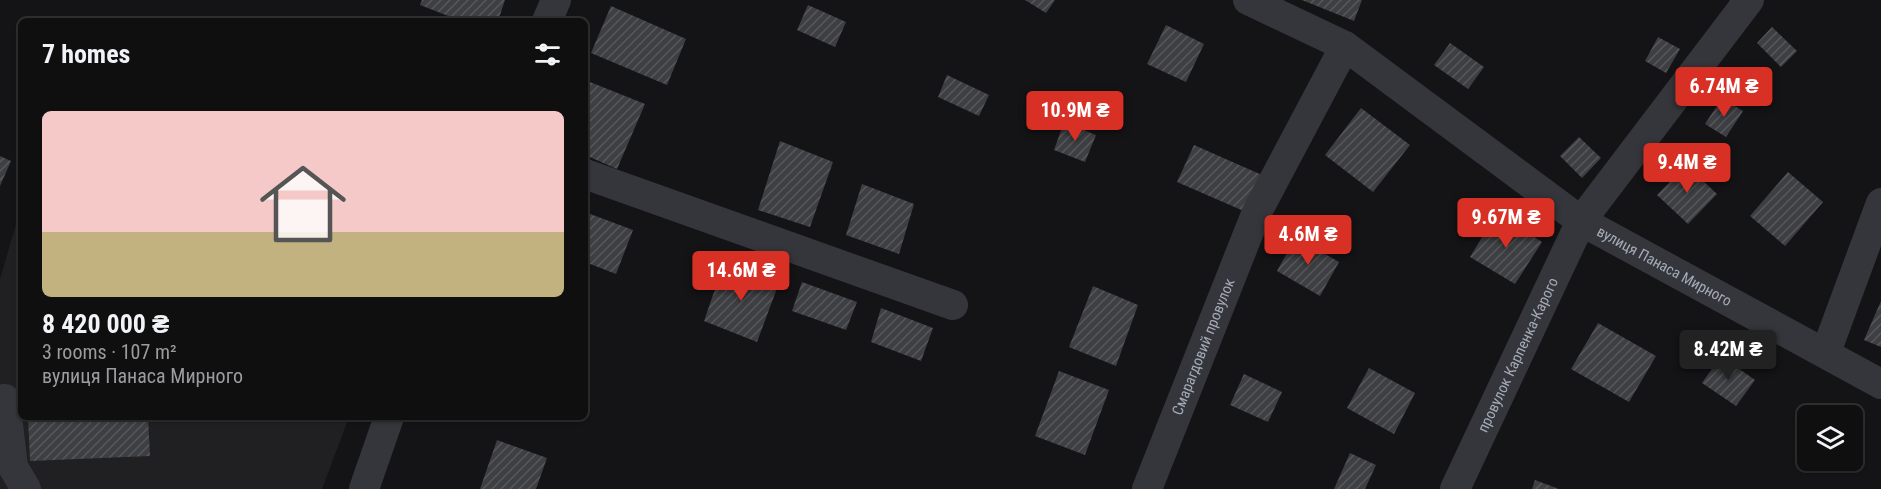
<!DOCTYPE html>
<meta charset="utf-8">
<style>
body{margin:0;font-family:"Roboto Condensed",sans-serif;background:#181819;color:#f1f3f6;height:100vh;display:flex;flex-direction:column;font-size:22px;white-space:nowrap}
*{box-sizing:border-box;margin:0}
p{font-size:20px;color:#9b9c9f}
.icon{flex:none;width:33px;height:33px;fill:none;stroke:currentColor;stroke-width:2;stroke-linecap:round;stroke-linejoin:round}
.map{position:relative;flex:1;overflow:hidden}
.details{position:absolute;left:18px;top:18px;width:570px;height:402px;display:flex;flex-direction:column;background:#0f0f10;border-radius:9px;box-shadow:0 2px 4px #0004,0 0 0 2px #2f2f30}
.details>*{flex:none}
.buttons{position:absolute;left:1797px;top:405px;display:grid;gap:12px}
.buttons a{display:grid;place-items:center;width:66px;height:66px;border-radius:9px;background:#0f0f10;box-shadow:0 2px 4px #0004,0 0 0 2px #2f2f30;font-size:30px}
.price{position:absolute;translate:-50% -51px;padding:0 14px;border-radius:6px;background:#d93025;color:#fff;font-size:20px;line-height:39px;filter:drop-shadow(0 2px 3px #0008)}
.price::after{content:'';position:absolute;left:50%;top:36px;width:18px;height:14px;margin-left:-9px;background:inherit;clip-path:polygon(0 0,100% 0,50% 100%)}
.price.active{background:#222;color:#fff}
ul{padding:0;list-style:none}
li{display:grid;align-content:center;gap:12px;height:318px;padding:0 24px}
li+li{border-top:2px solid #2f2f30}
li span{display:grid;place-items:center;height:186px;border-radius:9px;color:#555}
li>.icon{margin-inline-start:auto}
span .icon{width:108px;height:108px;fill:#fffc;stroke-width:1}
li b{font-size:26px}
h2{display:flex;justify-content:space-between;align-items:center;height:72px;padding:0 24px;font-size:26px}
.map>svg:first-child{display:block}
.built{fill:#202023}
.building{fill:url(#building-hatch)}
.lines{fill:none;stroke-linecap:round;stroke-linejoin:round}
.minor{stroke:#34363b;stroke-width:30}
.labels{text-anchor:middle;dominant-baseline:central;stroke-width:4.5;stroke-linejoin:round;paint-order:stroke}
.street-label{font-size:15px;fill:#a4abb7;stroke:#0f0f11}
</style>
<div class="map">
<svg width="1881" height="489" viewBox="0 0 1881 489">
<defs>
<pattern id="building-hatch" width="6" height="6" patternUnits="userSpaceOnUse" patternTransform="scale(1.5)"><rect width="6" height="6" fill="#3e3f43"/><path d="M-1 1l2-2M0 6l6-6M5 7l2-2" fill="none" stroke="#57585c"/></pattern>
</defs>
<rect width="100%" height="100%" fill="#141416"/>
<path class="built" d="M21 207V417H349L322 489H0V279Z"/>
<path class="building" d="M422 0H505L498 21H461L420 5Z
M1025 0H1055L1046 13Z
M1302 0H1362L1354 21Z
M808 5 846 22 835 47 797 30Z
M611 6 686 39 667 85 591 53Z
M1166 25 1204 44 1186 82 1147 64Z
M1772 27 1797 51 1781 67 1757 43Z
M1658 37 1680 49 1666 73 1645 61Z
M1450 43 1484 67 1468 89 1434 65Z
M947 75 989 95 979 116 938 97Z
M585 80 645 104 617 169 585 155Z
M1722 98 1743 111 1726 137 1705 124Z
M1361 108 1410 145 1373 192 1325 155Z
M1064 122 1096 135 1085 162 1054 150Z
M1579 137 1601 158 1582 178 1560 156Z
M780 141 833 162 810 227 758 210Z
M1194 145 1262 175 1246 212 1177 182Z
M0 156 11 161 0 186Z
M1686 165 1717 194 1688 224 1657 195Z
M1788 172 1823 202 1785 246 1750 216Z
M862 184 914 204 899 254 846 235Z
M585 212 633 230 616 274 585 262Z
M1497 213 1542 242 1515 284 1470 257Z
M1296 237 1339 262 1320 296 1277 271Z
M724 263 779 283 757 342 704 321Z
M802 282 857 302 846 330 792 311Z
M1093 286 1138 305 1116 366 1069 347Z
M1881 301V347L1864 340Z
M881 308 933 328 921 361 871 342Z
M1598 323 1656 356 1629 402 1571 369Z
M1721 356 1755 380 1736 406 1702 383Z
M1369 368 1415 393 1394 434 1347 408Z
M1059 371 1109 390 1085 455 1035 436Z
M1244 374 1282 392 1268 422 1230 405Z
M28 417H148L150 456 30 461Z
M497 440 547 458 536 489H480Z
M1350 453 1376 465 1365 489H1334Z
M1535 480 1559 489H1532Z"/>
<g class="lines">
<g class="minor">
<path id="s1" d="M1248 0 1345 46 1581 221 1881 384"/>
<path d="M547 21 556 0"/>
<path d="M585 174 953 305"/>
<path d="M1826 352 1881 203"/>
<path d="M5 399 13 467 26 489"/>
<path d="M364 489 389 417"/>
<path id="s2" d="M1147 489 1256 214 1345 46"/>
<path id="s3" d="M1455 489 1581 221 1749 0"/>
</g>
</g>
<g class="labels">
<g class="street-label">
<text stroke="none"><textPath href="#s1" startOffset="496">вулиця Панаса Мирного</textPath></text>
<text stroke="none"><textPath href="#s2" startOffset="153">Смарагдовий провулок</textPath></text>
<text stroke="none"><textPath href="#s3" startOffset="148">провулок Карпенка-Карого</textPath></text>
</g>
</g>
</svg>
<div class="buttons">
<a><svg class="icon" aria-label="layers" viewBox="0 0 24 24"><path d="M12 4l9 5-9 5-9-5zM3 14l9 5 9-5"/></svg></a>
</div>
<b class="price" style="left:1724px;top:118px">6.74M ₴</b>
<b class="price" style="left:1075px;top:142px">10.9M ₴</b>
<b class="price" style="left:1687px;top:194px">9.4M ₴</b>
<b class="price" style="left:1506px;top:249px">9.67M ₴</b>
<b class="price" style="left:1308px;top:266px">4.6M ₴</b>
<b class="price" style="left:741px;top:302px">14.6M ₴</b>
<b class="price active" style="left:1728px;top:381px">8.42M ₴</b>
<section class="details">
<h2>7 homes<svg class="icon" aria-label="filters" viewBox="0 0 24 24"><path d="M4 7h16M4 17h16"/><circle cx="9" cy="7" r="2"/><circle cx="15" cy="17" r="2"/></svg></h2>
<ul>
<li><span style="background:linear-gradient(#f6c9c9 65%,#c2b280 0)"><svg class="icon" aria-label="home" viewBox="0 0 24 24"><path d="M3 11l9-7 9 7M6 9v11h12V9"/></svg></span><div><b>8 420 000 ₴</b><p>3 rooms · 107 m²</p><p>вулиця Панаса Мирного</p></div></li>
</ul>
</section>
</div>
